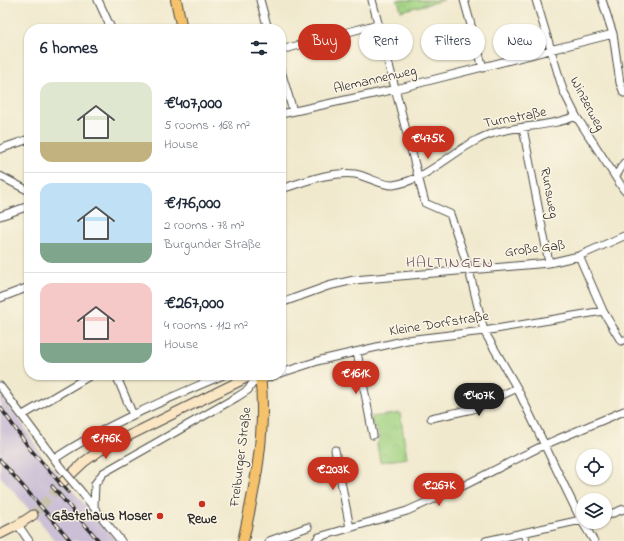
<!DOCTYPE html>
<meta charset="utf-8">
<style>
body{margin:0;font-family:"Indie Flower",sans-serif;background:#f6f6f7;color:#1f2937;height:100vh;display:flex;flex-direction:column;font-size:15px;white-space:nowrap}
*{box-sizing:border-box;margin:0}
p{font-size:13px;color:#747a83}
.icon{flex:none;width:22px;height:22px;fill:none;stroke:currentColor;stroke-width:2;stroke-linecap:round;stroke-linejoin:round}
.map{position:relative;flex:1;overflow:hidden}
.sheet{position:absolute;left:24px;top:24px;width:262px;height:356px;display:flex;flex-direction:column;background:#fff;border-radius:16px;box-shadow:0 1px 3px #0004}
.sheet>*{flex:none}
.banner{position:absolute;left:298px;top:24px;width:266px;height:36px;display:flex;gap:8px}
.buttons{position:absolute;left:576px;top:449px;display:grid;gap:8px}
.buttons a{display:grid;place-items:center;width:36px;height:36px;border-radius:50%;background:#fff;box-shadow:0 1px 3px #0004;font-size:20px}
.price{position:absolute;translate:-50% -34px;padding:0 9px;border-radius:14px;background:#c8321e;color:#fff;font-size:13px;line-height:26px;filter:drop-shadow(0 1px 2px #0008)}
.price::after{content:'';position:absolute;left:50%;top:24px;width:12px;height:9px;margin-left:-6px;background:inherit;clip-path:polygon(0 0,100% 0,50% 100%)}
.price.on{background:#222;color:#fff}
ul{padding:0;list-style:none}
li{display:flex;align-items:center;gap:12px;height:100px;padding:0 16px}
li+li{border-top:1px solid #e0e1e3}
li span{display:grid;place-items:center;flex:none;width:112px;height:80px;border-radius:12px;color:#555}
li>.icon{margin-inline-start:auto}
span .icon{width:48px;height:48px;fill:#fffc;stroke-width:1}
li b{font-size:17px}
h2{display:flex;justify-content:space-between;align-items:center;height:48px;padding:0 16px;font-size:17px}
.pill{padding:0 14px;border-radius:18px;background:#fff;box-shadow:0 1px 3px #0004;font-size:14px;line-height:36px}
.pill.on{background:#c8321e;color:#fff}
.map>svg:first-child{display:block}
.railway{fill:#cbbfd5}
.park{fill:url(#park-crowns);stroke:#667f56}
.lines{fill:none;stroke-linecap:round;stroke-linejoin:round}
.secondary-tunnel{stroke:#c9c3ad;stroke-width:9;stroke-dasharray:9 4.5;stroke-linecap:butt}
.street-casing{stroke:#494843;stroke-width:9}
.secondary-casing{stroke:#494843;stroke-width:11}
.primary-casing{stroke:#494843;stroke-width:12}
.street{stroke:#fff;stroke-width:7}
.secondary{stroke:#fbe6c4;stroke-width:9}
.primary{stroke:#f5c16b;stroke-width:10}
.rail-casing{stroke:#2b2b2b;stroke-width:3.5}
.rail{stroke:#fcf5e5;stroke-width:2;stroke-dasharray:6;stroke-linecap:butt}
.street-bridge-casing{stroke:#494843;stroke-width:9;stroke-linecap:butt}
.street-bridge{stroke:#fff;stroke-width:7}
.poi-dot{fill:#c8321e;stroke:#fcf5e5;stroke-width:1.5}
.labels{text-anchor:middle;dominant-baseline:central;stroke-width:3;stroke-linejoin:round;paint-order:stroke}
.street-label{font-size:14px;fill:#2b2b2b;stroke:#fcf5e5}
.poi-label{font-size:14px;font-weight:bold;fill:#2b2b2b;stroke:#fcf5e5;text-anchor:end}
.quarter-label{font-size:16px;letter-spacing:1px;fill:#6b5568;stroke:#fcf5e5}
</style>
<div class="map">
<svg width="624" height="541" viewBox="0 0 624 541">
<defs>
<pattern id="park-crowns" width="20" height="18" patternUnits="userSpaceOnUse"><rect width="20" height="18" fill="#a1d382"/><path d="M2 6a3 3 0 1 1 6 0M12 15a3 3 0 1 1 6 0" fill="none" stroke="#8bb570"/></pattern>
</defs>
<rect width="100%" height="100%" fill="#fcf5e5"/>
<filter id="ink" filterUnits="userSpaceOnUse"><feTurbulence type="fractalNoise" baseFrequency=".025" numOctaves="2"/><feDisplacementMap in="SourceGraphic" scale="8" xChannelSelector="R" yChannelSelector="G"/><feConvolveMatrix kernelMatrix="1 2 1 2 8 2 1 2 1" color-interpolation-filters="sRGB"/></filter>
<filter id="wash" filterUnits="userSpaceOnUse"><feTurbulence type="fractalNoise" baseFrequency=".012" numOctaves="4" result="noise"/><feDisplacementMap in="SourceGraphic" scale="16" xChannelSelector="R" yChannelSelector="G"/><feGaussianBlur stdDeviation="0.9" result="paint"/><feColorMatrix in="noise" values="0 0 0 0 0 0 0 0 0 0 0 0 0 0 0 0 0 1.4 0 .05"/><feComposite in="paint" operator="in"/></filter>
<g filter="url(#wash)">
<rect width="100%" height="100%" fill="#f0e9cd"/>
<path class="railway" d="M0 395 19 419 43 457 117 541H54L47 530 0 476Z"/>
<path class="park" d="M396 0H444L401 11 399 4Z
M400 413 407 458 380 462 377 444 380 439 378 431 373 426 371 417Z"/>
</g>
<g filter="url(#ink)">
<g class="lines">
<path class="secondary-tunnel" d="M33 515 63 482"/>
<g class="street-casing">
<path id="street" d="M98 0 110 26
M260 0 268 29
M372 0 425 203 450 214 469 270 484 331 517 388 581 520 594 541
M464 0 483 68
M536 0 563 90 576 116 624 190
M602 0 613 34 620 83 624 93
M281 50 378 24
M281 71 293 111
M281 114 396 89 613 34
M523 128 549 263
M0 149 29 139
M0 176 29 191
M616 176 624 163
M281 189C304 182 331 171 355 174 367 176 382 186 393 185 427 180 450 153 479 139 507 124 546 129 576 116
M0 216 29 206
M579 256 603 311
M0 298 29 287
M281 303 328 286 354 280 549 263 579 256 624 236
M357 352 373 435
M281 373 321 360 407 340 484 331 603 311 621 341 624 340
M116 375 133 415
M261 380 275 375
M0 386 61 468
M23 415 91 375
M431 418 473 409 517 388
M335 450 350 528
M54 459C107 424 165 400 223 375
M83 494 121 541
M94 506 95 484 103 473 237 397 248 390 258 375
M605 516 624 509
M18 525 29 541
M524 533 526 541
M269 541 308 527
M316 541 319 537 407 511 463 486 544 445 624 411
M486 541 581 520"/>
</g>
<g class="secondary-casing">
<path id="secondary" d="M63 482 84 462 102 449 252 375
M0 534 18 525 33 515"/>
</g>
<g class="primary-casing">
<path id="primary" d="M176 0 182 29
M243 541C255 487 267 430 260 375"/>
</g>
<use href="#street" class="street"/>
<use href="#secondary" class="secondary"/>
<use href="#primary" class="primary"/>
<g class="rail-casing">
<path id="rail" d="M0 407 30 449 68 492
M0 460 71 541
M52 486 99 541"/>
</g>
<use href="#rail" class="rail"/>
<g class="street-bridge-casing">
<path id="street-bridge" d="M61 468 83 494"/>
</g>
<use href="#street-bridge" class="street-bridge"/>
</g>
</g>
<g class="poi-dot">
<circle cx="202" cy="504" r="4"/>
<circle cx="160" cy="516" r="4"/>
</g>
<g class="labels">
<g class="street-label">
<text transform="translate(375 80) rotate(-13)">Alemannenweg</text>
<text transform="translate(587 104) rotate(62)">Winzerweg</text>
<text transform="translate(515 118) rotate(-11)">Turnstraße</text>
<text transform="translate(549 193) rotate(79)">Runsweg</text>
<text transform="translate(535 249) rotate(-7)">Große Gaß</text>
<text transform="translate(439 324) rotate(-9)">Kleine Dorfstraße</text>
<text transform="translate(241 457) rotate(-83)">Freiburger Straße</text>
</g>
<g class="poi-label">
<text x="152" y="516">Gästehaus Moser</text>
<text x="202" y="519" text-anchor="middle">Rewe</text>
</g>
<g class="quarter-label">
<text x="450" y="263">HALTINGEN</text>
</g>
</g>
</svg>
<div class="buttons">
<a><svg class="icon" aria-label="locate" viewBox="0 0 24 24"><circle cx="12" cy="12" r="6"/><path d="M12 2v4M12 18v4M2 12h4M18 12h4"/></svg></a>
<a><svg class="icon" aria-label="layers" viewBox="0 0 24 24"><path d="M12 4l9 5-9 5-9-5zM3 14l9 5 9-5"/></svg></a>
</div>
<b class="price" style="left:428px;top:160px">€475K</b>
<b class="price" style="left:356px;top:395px">€161K</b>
<b class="price on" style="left:479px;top:417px">€407K</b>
<b class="price" style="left:106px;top:460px">€176K</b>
<b class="price" style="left:333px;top:491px">€203K</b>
<b class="price" style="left:439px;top:507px">€267K</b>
<div class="banner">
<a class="pill on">Buy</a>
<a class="pill">Rent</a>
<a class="pill">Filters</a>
<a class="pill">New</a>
</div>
<section class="sheet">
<h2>6 homes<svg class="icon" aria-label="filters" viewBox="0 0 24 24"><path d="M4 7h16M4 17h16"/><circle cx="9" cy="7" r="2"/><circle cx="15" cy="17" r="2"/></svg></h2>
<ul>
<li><span style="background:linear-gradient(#dfe7d0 75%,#c2b280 0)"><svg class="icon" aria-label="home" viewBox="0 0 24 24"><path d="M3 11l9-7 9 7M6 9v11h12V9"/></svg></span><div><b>€407,000</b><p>5 rooms · 168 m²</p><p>House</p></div></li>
<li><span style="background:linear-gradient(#bfe0f5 75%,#7fa58c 0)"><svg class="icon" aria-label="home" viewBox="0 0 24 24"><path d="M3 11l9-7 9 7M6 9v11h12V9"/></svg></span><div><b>€176,000</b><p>2 rooms · 78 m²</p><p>Burgunder Straße</p></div></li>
<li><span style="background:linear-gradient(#f6c9c9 75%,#7fa58c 0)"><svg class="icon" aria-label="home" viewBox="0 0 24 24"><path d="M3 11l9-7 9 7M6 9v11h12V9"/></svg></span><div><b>€267,000</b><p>4 rooms · 112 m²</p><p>House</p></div></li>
</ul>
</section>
</div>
